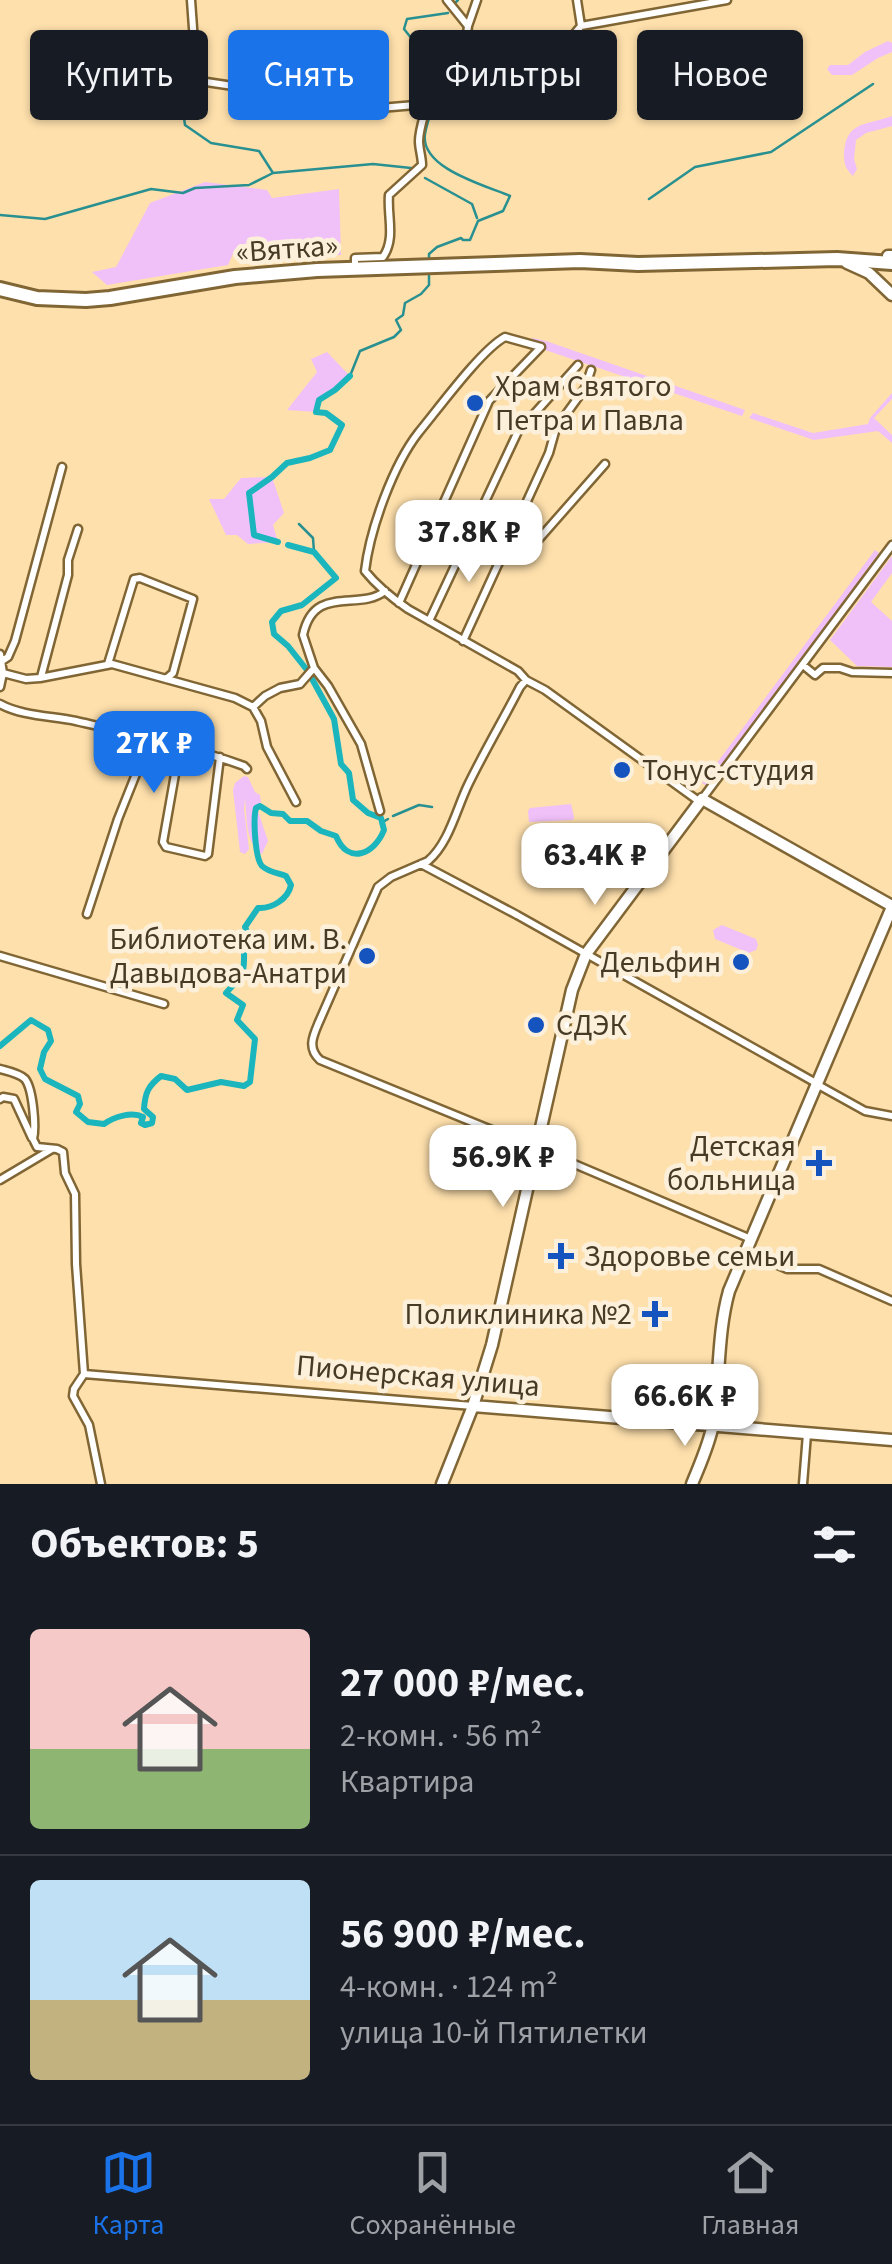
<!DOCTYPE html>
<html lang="ru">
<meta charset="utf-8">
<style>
body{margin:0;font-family:"Source Sans 3",sans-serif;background:#242831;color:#f1f3f6;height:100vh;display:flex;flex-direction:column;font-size:38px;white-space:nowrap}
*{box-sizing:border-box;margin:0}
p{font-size:32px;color:#9ea1a6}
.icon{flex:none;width:55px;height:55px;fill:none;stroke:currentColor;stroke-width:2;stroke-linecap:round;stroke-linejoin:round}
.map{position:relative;height:1484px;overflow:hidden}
.drawer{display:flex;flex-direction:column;background:#171b24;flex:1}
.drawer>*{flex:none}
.banner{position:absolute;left:30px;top:30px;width:832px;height:90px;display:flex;gap:20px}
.price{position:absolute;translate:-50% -85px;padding:0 22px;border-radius:20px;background:#fff;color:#222;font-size:32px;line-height:65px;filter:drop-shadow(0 2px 5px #0008)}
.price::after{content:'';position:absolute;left:50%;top:60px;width:30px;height:22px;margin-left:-15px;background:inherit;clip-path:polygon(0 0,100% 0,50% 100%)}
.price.current{background:#1a73e8;color:#fff}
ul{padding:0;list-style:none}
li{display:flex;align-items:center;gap:30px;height:250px;padding:0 30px}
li+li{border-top:2px solid #363941}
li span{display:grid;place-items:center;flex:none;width:280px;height:200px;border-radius:10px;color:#555}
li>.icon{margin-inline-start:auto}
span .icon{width:120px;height:120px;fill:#fffc;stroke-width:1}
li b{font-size:42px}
h2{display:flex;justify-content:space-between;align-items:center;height:120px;padding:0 30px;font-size:42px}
.pill{padding:0 35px;border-radius:10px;background:#171b24;box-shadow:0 2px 8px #0004;font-size:35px;line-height:90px}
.pill.current{background:#1a73e8;color:#fff}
.dock{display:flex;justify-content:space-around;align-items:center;height:140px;border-top:2px solid #363941;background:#171b24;font-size:28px;color:#9ea1a6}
.dock a{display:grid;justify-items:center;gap:5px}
.dock .current{color:#1a73e8}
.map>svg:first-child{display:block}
.green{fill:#f0c1f9}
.water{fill:#1bb5bd;stroke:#289090;stroke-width:2.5}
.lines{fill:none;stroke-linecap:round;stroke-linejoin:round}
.stream{stroke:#289090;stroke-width:2.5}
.river{stroke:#1bb5bd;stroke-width:6}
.minor-casing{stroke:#816635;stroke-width:11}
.major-casing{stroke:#816635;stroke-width:15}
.highway-casing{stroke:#816635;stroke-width:18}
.minor{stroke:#fff;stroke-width:6}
.major{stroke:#fff;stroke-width:10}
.highway{stroke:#fff;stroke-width:12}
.poi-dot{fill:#1553bf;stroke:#fcf0db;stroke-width:4}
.labels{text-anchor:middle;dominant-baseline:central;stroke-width:9;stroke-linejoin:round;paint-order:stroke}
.street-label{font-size:30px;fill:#473b26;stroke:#fcf0db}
.poi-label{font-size:30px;fill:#473b26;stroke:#fcf0db;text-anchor:start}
</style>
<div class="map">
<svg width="892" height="1484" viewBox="0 0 892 1484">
<rect width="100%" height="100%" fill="#fee0ac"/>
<path class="green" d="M888 41 892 43V52L878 58 852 75H832L827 69 830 65H848L865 52Z
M892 116V126L866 133 856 140 854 159 857 169 853 176C845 168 844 164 844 153 846 120 869 125 892 116Z
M205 182 267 190 272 198 339 189 341 255 270 256 235 249 228 265 107 285 92 272 116 267 150 203Z
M533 338 546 341 745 410 742 416 545 350 529 342Z
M327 352 350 376 335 390 319 400 316 412 287 410 317 372 311 359Z
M892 393V399L874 418 892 435V443L878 431 814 440 749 418 753 413 813 433 868 424 870 418Z
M272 477 284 513 273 525 278 542 248 544 237 535H226L209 499H224L241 478Z
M875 550 879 553 707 786 702 783Z
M892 556V573L871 602 892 621V667L857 666 830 640Z
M244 776 248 777 255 792 260 795 261 802 258 811 268 841 262 854C245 843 247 817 245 799L244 809 249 849 245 854 240 852 233 790 235 783Z
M571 804 574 817 573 820 529 822 528 811 530 808Z
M722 925 756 939 758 945 756 950 749 953 715 939 713 930Z"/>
<path class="water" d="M98 41 120 49 121 54H131L127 44 135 51 136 57 155 65 156 70C168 75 181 87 185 99L182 103 174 102C162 84 137 54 114 64L117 58 113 51 108 50Z"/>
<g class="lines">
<path class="stream" d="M456 2 458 0
M182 103 185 125 211 143 259 151 273 173 373 164 411 168
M425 178 472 204 477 218
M649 199 695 167 771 152 873 84
M0 215 45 219 151 189 183 193 195 188 249 185 273 173
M429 262V254L437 247 461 238 463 240H470L478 221 503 211 510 196C484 185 420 168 425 134 428 115 438 98 441 80L436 69 404 29 407 19 448 13
M350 376 360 351 394 337 401 330 396 320 403 315 405 303 421 294 429 285V270
M299 524 313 538 314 552
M393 816 419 805 432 807
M383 822 388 819"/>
<path class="river" d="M278 542 254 535 249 493 272 477 287 463 310 458 330 450 342 425 326 413 316 412 319 400 335 390 350 376
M288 545 314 552 336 578 302 605 281 611 272 622 274 634 288 646 307 670
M0 1046 31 1020 48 1030 51 1041 44 1052 40 1069 45 1079 78 1096 80 1104 76 1112 88 1122 104 1124C114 1117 132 1111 143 1117L141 1123 145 1125 152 1123 153 1117 144 1109C145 1093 148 1086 161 1076L175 1079 187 1090 221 1082 244 1086 250 1082 255 1039 237 1020 243 1005 226 993C232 986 240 979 243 970 246 957 241 947 248 934L245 927 258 908C272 909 288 899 291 885L286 876C278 873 268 872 262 866 255 858 253 819 256 808L260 806 271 813 283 814 290 821H307L321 831 336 836C348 865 374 855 384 830L381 818 368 813 353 800 349 773 341 764 334 719 311 677"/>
<g class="minor-casing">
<path id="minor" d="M191 0 194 42 190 74 193 80 380 108 427 104
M447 0 468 26
M577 0 581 26
M581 26 727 0
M464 65 473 74 540 101 549 99 555 93 571 38 581 26
M463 66 468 26 477 0
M355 269V258L383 257C396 238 387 216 389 195L422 165C422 157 419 149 419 141 419 129 429 97 434 85L473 74
M507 544 522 551 531 548 605 464
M399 603 489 401 541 347 505 337C481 350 439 408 419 432 393 465 370 529 365 571 377 586 392 598 408 609L518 671 526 680 545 690 700 802
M429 621 522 423 535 413 578 365
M463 641 549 453 556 428 585 388 591 370
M0 654 3 673 0 687
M2 661 8 657 15 641 62 467
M108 664 134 579 140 578 193 599 173 673 166 679
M803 665 815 675 823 668H840L852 672 892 673
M3 673 26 679 40 678 112 664 235 698 253 707 261 721 267 747 296 802
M41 677 68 575V560L78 529
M526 680 520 687C503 720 484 752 468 785 456 810 449 843 428 861L391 877 378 887 319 1022C313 1036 307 1048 320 1060L553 1155 751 1239
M0 704C22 716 52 716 76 721 133 734 189 746 244 766L247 769
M253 707 265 696 280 688 300 684 314 668
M180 746 163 842 166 847 205 856 208 854 220 757
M701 798 702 799 892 545
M380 811 361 744 328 686 314 668 303 635C314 583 359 612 385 591
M421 864 517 915 816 1083
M87 914 118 819 144 754V745L141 737
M0 956 164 1004
M0 1069C7 1071 19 1073 25 1079 33 1089 36 1127 33 1139L37 1147 57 1149 63 1152 65 1173 75 1194 76 1264 84 1374
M820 1086 865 1111 892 1116
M0 1099 3 1097 14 1099 32 1138
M0 1180 52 1149
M748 1252 787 1269H819L892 1301
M84 1374 473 1406
M84 1374 74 1389 73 1396 89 1425 101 1484
M803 1484 807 1434"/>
</g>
<g class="major-casing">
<path id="major" d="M888 256H892
M847 263 869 273 892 295
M473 1406 892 1440
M442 1484 473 1406 492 1345 572 990 586 954 702 799 892 906
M692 1484C700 1464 709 1445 713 1424 720 1380 717 1334 729 1291L892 907"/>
</g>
<g class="highway-casing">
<path id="highway" d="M0 289 37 298 86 300 110 298 235 277 317 270 580 261 638 264 837 259 892 263"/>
</g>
<use href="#minor" class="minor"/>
<use href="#major" class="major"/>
<use href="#highway" class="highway"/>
</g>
<g class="poi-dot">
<circle cx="475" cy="403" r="10"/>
<circle cx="622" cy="770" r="10"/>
<circle cx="367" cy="956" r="10"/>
<circle cx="741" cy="962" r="10"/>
<circle cx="536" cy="1025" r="10"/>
<path d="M814 1148h10v10h10v10h-10v10h-10v-10h-10v-10h10z"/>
<path d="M556 1241h10v10h10v10h-10v10h-10v-10h-10v-10h10z"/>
<path d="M650 1299h10v10h10v10h-10v10h-10v-10h-10v-10h10z"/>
</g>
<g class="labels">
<g class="street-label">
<text transform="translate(287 249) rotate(-4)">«Вятка»</text>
<text transform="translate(418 1376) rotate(5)">Пионерская улица</text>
</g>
<g class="poi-label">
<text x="495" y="386">Храм Святого<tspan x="495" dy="34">Петра и Павла</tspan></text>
<text x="642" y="770">Тонус-студия</text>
<text x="347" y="939" text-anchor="end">Библиотека им. В.<tspan x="347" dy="34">Давыдова-Анатри</tspan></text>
<text x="721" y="962" text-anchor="end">Дельфин</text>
<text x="556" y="1025">СДЭК</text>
<text x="796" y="1146" text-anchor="end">Детская<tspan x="796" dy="34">больница</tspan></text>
<text x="584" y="1256">Здоровье семьи</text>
<text x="632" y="1314" text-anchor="end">Поликлиника №2</text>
</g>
</g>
</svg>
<b class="price" style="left:469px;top:585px">37.8K ₽</b>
<b class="price current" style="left:154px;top:796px">27K ₽</b>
<b class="price" style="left:595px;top:908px">63.4K ₽</b>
<b class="price" style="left:503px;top:1210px">56.9K ₽</b>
<b class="price" style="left:685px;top:1449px">66.6K ₽</b>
<div class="banner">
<a class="pill">Купить</a>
<a class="pill current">Снять</a>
<a class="pill">Фильтры</a>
<a class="pill">Новое</a>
</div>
</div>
<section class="drawer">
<h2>Объектов: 5<svg class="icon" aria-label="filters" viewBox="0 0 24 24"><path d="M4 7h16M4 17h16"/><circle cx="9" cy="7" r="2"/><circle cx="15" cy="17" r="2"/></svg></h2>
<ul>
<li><span style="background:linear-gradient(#f6c9c9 60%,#8fb573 0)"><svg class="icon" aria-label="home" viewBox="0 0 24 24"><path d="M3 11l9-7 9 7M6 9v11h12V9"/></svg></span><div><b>27 000 ₽/мес.</b><p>2-комн. · 56 m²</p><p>Квартира</p></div></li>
<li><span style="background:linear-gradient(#bfe0f5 60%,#c2b280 0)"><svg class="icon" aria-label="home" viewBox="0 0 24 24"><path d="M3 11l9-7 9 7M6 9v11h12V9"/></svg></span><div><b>56 900 ₽/мес.</b><p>4-комн. · 124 m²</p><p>улица 10-й Пятилетки</p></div></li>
</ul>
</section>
<nav class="dock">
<a class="current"><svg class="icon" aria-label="map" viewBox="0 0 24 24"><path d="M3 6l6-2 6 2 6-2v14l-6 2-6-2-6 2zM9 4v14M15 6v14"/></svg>Карта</a>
<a><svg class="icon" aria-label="saved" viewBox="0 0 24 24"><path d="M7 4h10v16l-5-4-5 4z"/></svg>Сохранённые</a>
<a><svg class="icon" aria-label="home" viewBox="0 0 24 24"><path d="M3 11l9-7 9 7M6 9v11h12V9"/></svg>Главная</a>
</nav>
